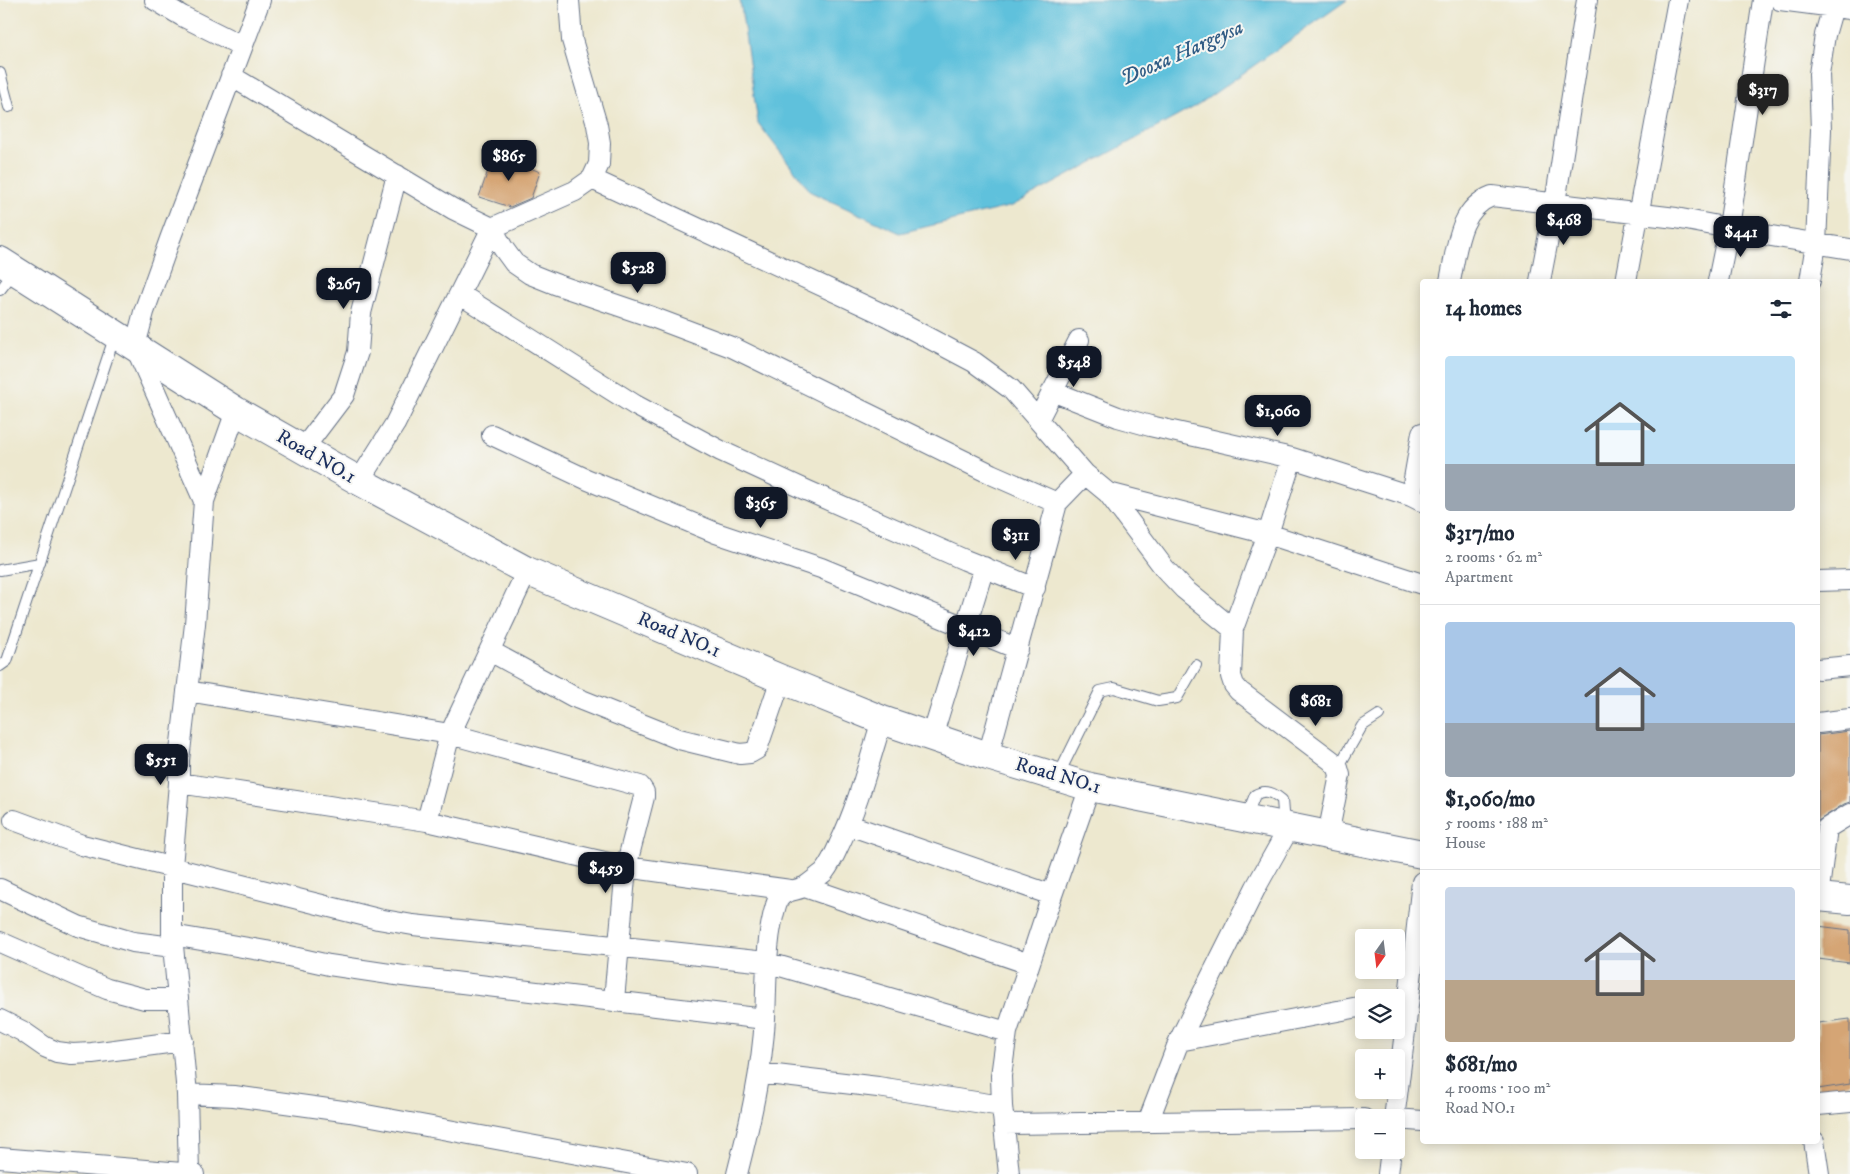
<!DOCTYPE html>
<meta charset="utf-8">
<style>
body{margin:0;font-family:"IM FELL DW Pica",serif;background:#f2f2f3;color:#1f2937;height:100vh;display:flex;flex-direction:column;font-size:19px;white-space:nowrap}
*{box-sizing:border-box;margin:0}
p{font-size:16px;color:#747a83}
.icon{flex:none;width:28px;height:28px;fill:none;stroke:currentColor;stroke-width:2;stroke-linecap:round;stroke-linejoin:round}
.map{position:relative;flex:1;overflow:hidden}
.sheet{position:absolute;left:1420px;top:279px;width:400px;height:865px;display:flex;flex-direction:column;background:#fff;border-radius:5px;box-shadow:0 2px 12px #0003}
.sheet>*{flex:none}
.needle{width:32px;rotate:194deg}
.controls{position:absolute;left:1355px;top:929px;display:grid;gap:10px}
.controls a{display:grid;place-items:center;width:50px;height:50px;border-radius:5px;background:#fff;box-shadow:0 2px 12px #0003;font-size:25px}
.price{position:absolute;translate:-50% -42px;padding:0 11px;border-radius:10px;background:#111827;color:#fff;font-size:16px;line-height:32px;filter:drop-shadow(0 1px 2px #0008)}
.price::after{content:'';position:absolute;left:50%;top:30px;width:15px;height:11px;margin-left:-8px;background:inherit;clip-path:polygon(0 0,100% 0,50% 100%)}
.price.active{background:#222;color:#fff}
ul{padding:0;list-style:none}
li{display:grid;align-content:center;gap:10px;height:265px;padding:0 25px}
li+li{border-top:1px solid #e0e1e3}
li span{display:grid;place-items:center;height:155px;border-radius:5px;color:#555}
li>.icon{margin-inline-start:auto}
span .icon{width:90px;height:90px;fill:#fffc;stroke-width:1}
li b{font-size:21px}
h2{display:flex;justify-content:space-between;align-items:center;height:60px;padding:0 25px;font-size:21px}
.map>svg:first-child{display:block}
.water{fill:#5ec1dc;stroke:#3c789d}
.building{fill:#d5a575}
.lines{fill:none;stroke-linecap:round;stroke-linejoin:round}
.lane-casing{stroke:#647086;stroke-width:12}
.street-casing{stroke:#647086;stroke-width:22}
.highway-casing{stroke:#647086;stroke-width:30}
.lane{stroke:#fff;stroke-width:10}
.street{stroke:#fff;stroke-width:20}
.highway{stroke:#fff;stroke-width:28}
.labels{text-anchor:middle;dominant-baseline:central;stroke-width:4;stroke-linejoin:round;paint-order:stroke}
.street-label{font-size:20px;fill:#1b2f5e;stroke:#f6f6f2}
.water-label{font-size:21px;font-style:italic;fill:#2f5b84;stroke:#f6f6f2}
</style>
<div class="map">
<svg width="1850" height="1174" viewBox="0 0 1850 1174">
<rect width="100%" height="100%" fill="#f6f6f2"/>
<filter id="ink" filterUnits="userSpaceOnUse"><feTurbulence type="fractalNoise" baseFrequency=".02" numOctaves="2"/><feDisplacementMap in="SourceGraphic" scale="10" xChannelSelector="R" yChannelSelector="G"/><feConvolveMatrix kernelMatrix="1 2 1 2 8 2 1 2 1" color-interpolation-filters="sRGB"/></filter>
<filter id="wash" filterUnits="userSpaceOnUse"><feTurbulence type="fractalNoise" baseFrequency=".0096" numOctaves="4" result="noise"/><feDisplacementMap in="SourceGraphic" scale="20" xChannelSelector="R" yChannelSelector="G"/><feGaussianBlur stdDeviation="1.12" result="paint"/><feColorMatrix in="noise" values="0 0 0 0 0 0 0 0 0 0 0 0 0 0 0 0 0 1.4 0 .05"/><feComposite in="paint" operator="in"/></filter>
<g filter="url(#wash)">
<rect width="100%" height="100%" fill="#ede8cf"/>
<path class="water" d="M740 0H1347L1198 105 1012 206 900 233 811 192 758 123Z"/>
<g id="blocks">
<path class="building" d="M494 153 540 172 531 198 510 207 479 197Z
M1850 731V802L1844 804 1818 821V735Z
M1818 926 1850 930V963L1818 959Z
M1850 1019V1084L1818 1089V1023Z"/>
</g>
</g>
<g filter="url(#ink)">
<use href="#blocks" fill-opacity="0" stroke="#647086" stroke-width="1"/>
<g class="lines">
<g class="lane-casing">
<path id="lane" d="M0 73 9 107
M0 290 15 271
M0 570 40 563
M0 666 7 661 115 335
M1338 768 1362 726 1379 715
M1058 776 1100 691 1114 688 1158 701 1177 698 1196 665
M1246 817 1255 795C1265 789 1273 792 1282 800L1284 825"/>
</g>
<g class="street-casing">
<path id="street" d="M155 0 182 16 242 46
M1780 0 1850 9
M231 76 453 209 492 228 503 248 514 263 530 274 555 284 652 317 734 348 991 474 1057 503
M592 179 887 316 974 362 1011 389 1085 474 1108 493 1165 569 1184 589 1233 629
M1450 281C1457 249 1458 209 1492 196L1676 218 1765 235 1850 249
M1540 281 1555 203 1587 0
M1626 281 1678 0
M1718 281 1729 227 1763 0
M1810 281 1816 244 1821 130 1819 74 1825 35 1833 7
M461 295 635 405 721 451 808 491 965 560 1035 588
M1052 391 1118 417 1150 426 1292 458 1268 534 1233 629 1231 676 1234 685 1239 691 1332 761 1338 768 1340 775 1328 835
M1038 420 1079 340
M492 435 586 479 716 533 821 568 1018 649
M303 449 344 395 358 352 361 313 397 175
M1292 458 1411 496
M359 481 395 424 492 228 575 191 592 179 599 164 600 143 597 125 572 40 569 0
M1108 493 1268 534 1422 584
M204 501 135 346 144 312 170 239 260 0
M1421 501 1411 496 1422 433
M1818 581 1850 580
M490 651 574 697 679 739 740 754 750 753 757 749 781 679
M1818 669 1850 666
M187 691 450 734 640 786 644 792V797L626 867 614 1000
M1818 723 1850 719
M932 737 984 567
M988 756 1057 503 1085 474
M179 783 427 821 626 867 790 890
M14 820 82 845 378 919 413 925 766 962 1007 1032
M427 821 450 734 527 571
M849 825 1052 895
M805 887 1029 964
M0 889 78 926 133 942 173 947
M1818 897 1827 828 1850 814
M172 935 266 951 329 965 403 976 765 1019
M0 942 107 989 145 999H178
M0 1020 22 1031 45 1047 57 1052 72 1054 92 1053 183 1041
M1179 1041 1364 1006
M759 1073 878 1087 1002 1106
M187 1094 234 1096 350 1112 687 1174
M1818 1105 1850 1102
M1394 1118C1405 1039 1413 960 1422 882
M1396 1119 1422 1121
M1148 1122 1179 1041 1256 887 1289 828
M1004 1124 1364 1119
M1814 1141 1819 1174
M0 1158 194 1174
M189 1174 187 1094 172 935V867L179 783V760L195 624 204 501 236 411
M737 1174C750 1123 762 1070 765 1018 767 980 765 941 776 905 780 889 795 892 806 886 812 882 819 876 824 872 830 864 835 854 839 845 858 806 869 762 882 720
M1009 1174 1002 1106 1001 1076 1007 1032 1052 895 1090 787
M1388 1174 1391 1150"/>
</g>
<g class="highway-casing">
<path id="highway" d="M0 261 236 411 359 481 527 571 781 679 882 720 988 756 1090 787 1422 854
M1818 897 1850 900"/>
</g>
<use href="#lane" class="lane"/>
<use href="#street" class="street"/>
<use href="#highway" class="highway"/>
</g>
</g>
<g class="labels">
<g class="street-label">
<text transform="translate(316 457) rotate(30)">Road NO.1</text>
<text transform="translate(679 635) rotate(23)">Road NO.1</text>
<text transform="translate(1058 776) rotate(16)">Road NO.1</text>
</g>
<g class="water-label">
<text transform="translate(1182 53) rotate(-24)">Dooxa Hargeysa</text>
</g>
</g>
</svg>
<div class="controls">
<a><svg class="needle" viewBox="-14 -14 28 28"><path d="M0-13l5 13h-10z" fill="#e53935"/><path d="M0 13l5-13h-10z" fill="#747a83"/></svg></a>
<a><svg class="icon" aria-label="layers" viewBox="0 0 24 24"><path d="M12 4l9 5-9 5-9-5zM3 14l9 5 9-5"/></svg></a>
<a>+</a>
<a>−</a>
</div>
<b class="price active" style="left:1763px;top:116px">$317</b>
<b class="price" style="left:509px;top:182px">$865</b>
<b class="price" style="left:1564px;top:246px">$468</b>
<b class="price" style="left:1741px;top:258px">$441</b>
<b class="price" style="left:638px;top:294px">$528</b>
<b class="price" style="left:344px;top:310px">$267</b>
<b class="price" style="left:1074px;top:388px">$548</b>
<b class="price" style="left:1278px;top:437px">$1,060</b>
<b class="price" style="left:761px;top:529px">$365</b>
<b class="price" style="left:1016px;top:561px">$311</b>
<b class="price" style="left:974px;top:657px">$412</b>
<b class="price" style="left:1316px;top:727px">$681</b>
<b class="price" style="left:161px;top:786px">$551</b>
<b class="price" style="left:606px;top:894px">$459</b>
<section class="sheet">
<h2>14 homes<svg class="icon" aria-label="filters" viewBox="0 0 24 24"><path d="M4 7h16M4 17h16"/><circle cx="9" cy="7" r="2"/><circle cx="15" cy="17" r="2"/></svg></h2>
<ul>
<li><span style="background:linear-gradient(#bfe0f5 70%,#9aa5b1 0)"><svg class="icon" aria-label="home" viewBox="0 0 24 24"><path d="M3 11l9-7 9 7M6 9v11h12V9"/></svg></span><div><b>$317/mo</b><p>2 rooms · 62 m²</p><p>Apartment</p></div></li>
<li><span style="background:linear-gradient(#a9c7e8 65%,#9aa5b1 0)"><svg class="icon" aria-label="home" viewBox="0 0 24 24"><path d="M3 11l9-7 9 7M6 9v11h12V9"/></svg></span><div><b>$1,060/mo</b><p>5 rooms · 188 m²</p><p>House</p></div></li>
<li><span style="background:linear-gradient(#c9d6e8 60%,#b9a48a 0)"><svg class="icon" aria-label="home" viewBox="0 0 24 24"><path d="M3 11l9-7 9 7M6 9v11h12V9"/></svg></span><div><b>$681/mo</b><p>4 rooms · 100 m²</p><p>Road NO.1</p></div></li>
</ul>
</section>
</div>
